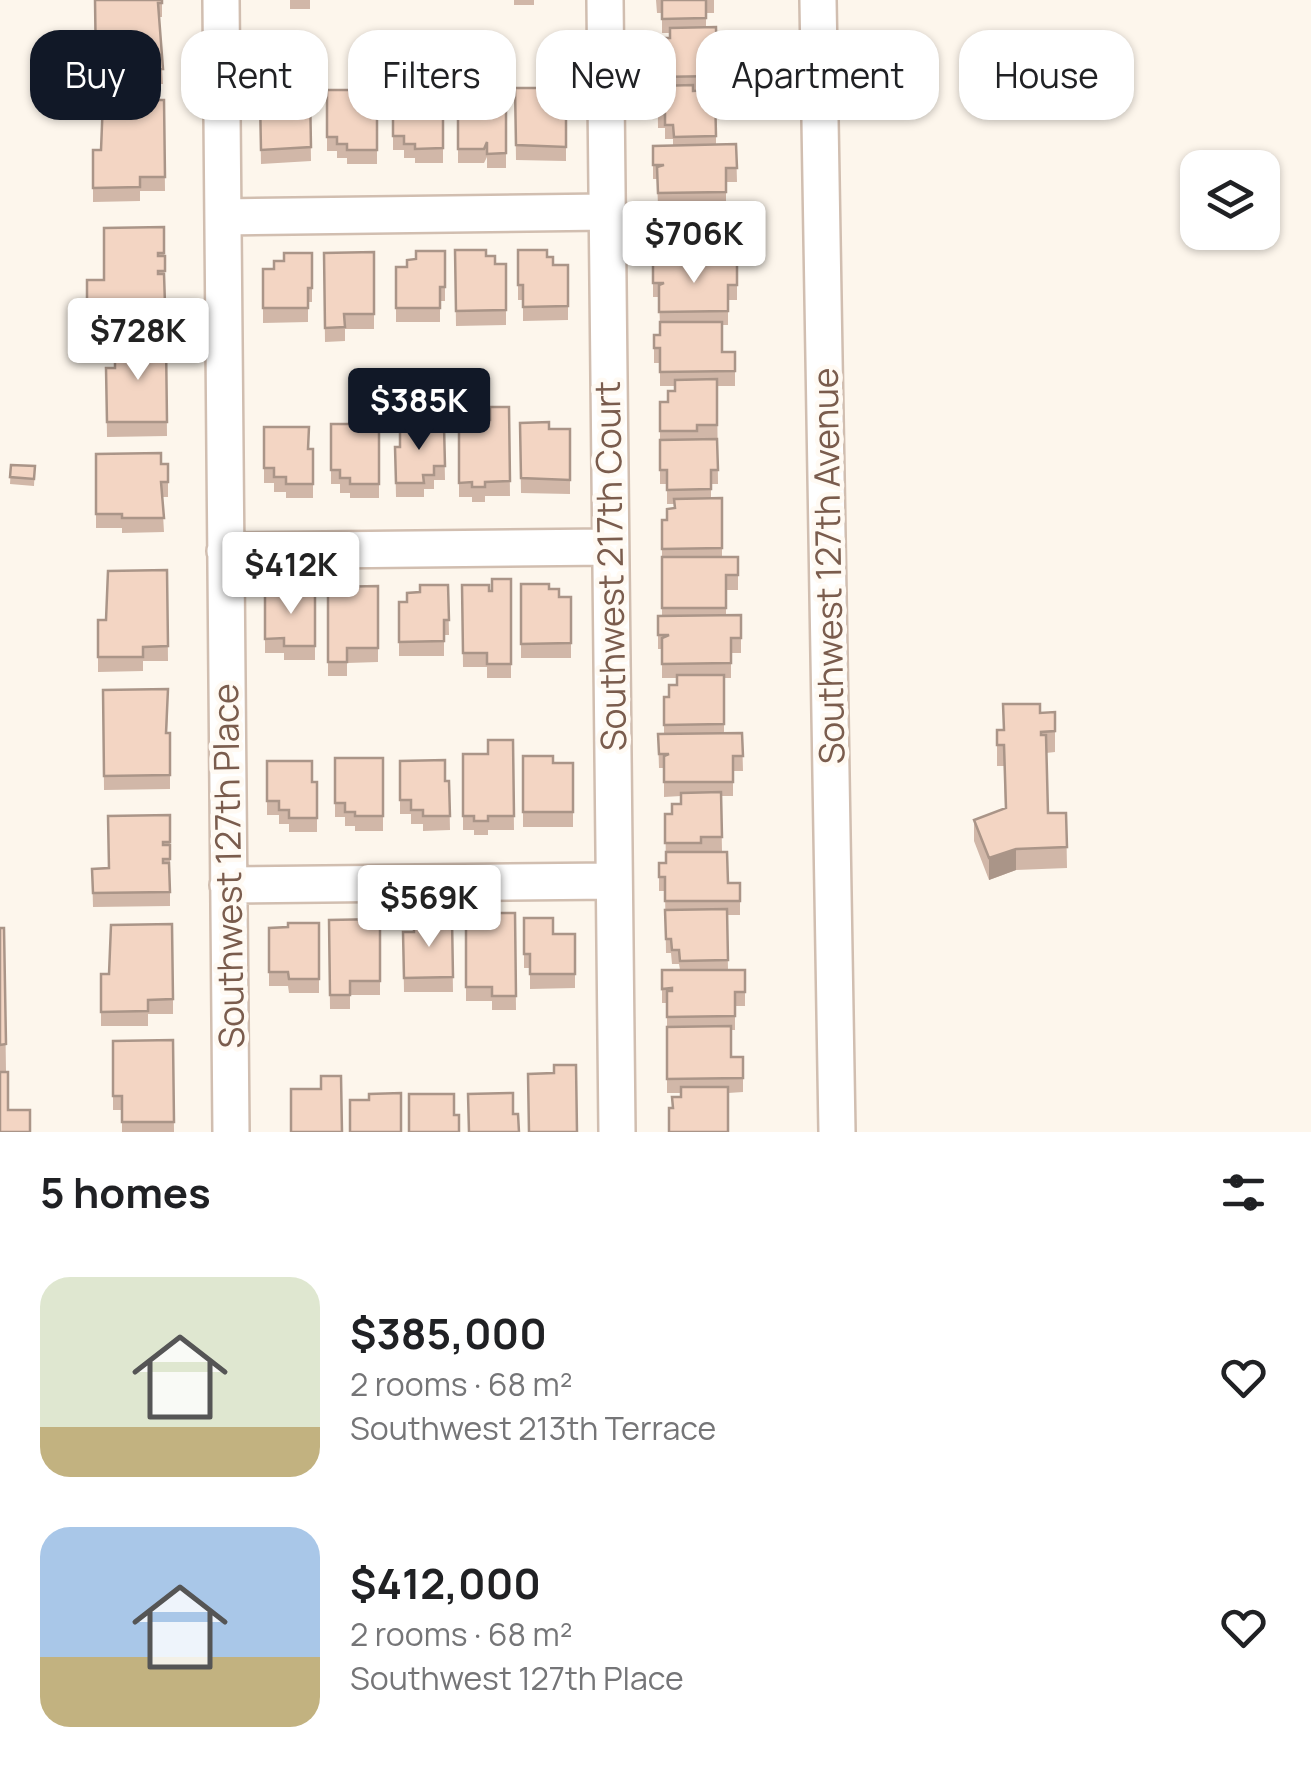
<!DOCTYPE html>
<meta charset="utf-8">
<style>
body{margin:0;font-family:Manrope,sans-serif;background:#f2f2f2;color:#202124;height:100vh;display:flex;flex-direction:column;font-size:38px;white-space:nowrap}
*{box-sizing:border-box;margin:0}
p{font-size:32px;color:#757577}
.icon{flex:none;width:55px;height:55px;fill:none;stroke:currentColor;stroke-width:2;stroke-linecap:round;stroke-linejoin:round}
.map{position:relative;height:1132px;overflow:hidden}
.details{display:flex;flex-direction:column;background:#fff;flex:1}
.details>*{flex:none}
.banner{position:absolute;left:30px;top:30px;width:1252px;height:90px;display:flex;gap:20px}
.buttons{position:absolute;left:1180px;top:150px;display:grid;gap:20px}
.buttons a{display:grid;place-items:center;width:100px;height:100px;border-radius:20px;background:#fff;box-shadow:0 2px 8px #0004;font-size:50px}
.price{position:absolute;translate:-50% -85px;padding:0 22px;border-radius:10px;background:#fff;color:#222;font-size:32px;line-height:65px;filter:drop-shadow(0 2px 5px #0008)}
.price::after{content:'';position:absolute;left:50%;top:60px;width:30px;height:22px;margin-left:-15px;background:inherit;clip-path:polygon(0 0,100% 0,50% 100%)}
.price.current{background:#111827;color:#fff}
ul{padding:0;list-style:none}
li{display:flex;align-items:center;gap:30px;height:250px;padding:0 40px}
li span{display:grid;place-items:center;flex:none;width:280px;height:200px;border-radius:30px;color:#555}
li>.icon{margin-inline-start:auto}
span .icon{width:120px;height:120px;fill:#fffc;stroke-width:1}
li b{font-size:42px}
h2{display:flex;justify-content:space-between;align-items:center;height:120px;padding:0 40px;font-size:42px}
.pill{padding:0 35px;border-radius:30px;background:#fff;box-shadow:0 2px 8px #0004;font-size:35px;line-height:90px}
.pill.current{background:#111827;color:#fff}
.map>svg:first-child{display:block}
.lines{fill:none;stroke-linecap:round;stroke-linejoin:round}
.minor-casing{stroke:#d1beb0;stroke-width:40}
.minor{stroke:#fff;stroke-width:35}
.wall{fill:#d1b7a8}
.shaded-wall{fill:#aa9588}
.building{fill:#f3d5c3;stroke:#aa9588;stroke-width:2.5}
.labels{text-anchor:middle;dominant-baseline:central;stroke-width:9;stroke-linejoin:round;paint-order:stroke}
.street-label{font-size:35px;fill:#7a5c4d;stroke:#fffaf3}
</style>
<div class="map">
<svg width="1311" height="1132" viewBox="0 0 1311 1132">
<rect width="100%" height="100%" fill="#fdf6ec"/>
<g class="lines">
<g class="minor-casing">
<path id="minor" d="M221 0 231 1132
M605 0 617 1132
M818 0 837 1132
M223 217 606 212
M225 551 609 547
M228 885 613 881"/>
</g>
<use href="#minor" class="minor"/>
</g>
<path class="wall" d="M95 0H162V17H159L163 84H96Z
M290 0H310V9H290Z
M514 0H534V5H514Z
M656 0H714V13H706V27H716V144H736L737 182H726V206H715V249H708V263H737V300H728V325H722V352H735V386H717L718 484H711V498H722V557H738V590H726V615H741V653H731V678H724V734L742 733 743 771H733V796H721L722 851 728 883H740V915H727L728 970H745V1006H735V1030H731V1057H743V1092L728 1093 673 1108 681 1097V1093H667V1003H662V970H680L679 964H672L671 953H666L665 891H659V863H666L665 814H672L681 804V796L664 797V768H659L658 734H664V697H669L677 685V678H662V649H658V616H662V520H667L675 508V504H667V484H660V402H668L675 391V386H660V363H654V335H660V326L659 297H653V264H657L658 206 657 179H653V146L673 145V139H665V128H658L657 49H662L670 38V33H662V13H657Z
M506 70V168H487V157L484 163H458V81H483Z
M515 88 546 96H566V161L516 160Z
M393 89H443V163H415V158H404V150H393Z
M327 90H377V164H347V158H337V151H327Z
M310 91 311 161 261 164 260 99 281 98Z
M164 100 165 191H140V201L93 202V150H101Z
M164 227 165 318 87 320V280H104Z
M455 250 486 256 495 264H506V325L456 326Z
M518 250 547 257 553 265H568V320L523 321V300H518Z
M445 251V301H440V322H396V267H407L416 259Z
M374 252V329H345V341L325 342 324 253Z
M312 253V302H308V322L263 323V269H274L284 261Z
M166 342 167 436 107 437 106 368H115Z
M509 407 510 496H485V502H472V497H459V420H490Z
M520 423 549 429H570V494L521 493Z
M331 424H379V498H350V493H340V484H331Z
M444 426 445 480H434V489H424V497H396L395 447H400Z
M264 427 308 449H313V498H286V492H274V483H264Z
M96 454 161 464H168V497H162L164 532 122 533V528H96Z
M11 465 35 466 34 486 10 484Z
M167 570 168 661H143V671L98 672V620H106Z
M511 579V678H487V667H463L462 585 492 591Z
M521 584 549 589 559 597H571V658H521Z
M448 585 449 635H444V656H399V602H407L420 592Z
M378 586V662L347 663V676H328V587Z
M315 590V660H284V653H265V594H285Z
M103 690 168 704 167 733H170V789L104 790Z
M1055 712V752L1046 753 1048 813H1066L1067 868 1016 870 989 880 974 841V820L1005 808 1004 766H997V730H1003L1040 713Z
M513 740 514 830H488V835H474V830H463V754H488Z
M523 756 553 763H573V827H523Z
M335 758H383V831H355V826H345V817H335Z
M267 761 312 782H317V832H289V824H279V815H267Z
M400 761 445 781H449L450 830 423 831V824H411V814H400Z
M170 815V906L93 907 92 869 109 868Z
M515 913 516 1010H492V1001H466V918L496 924Z
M524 918 553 934H575V988L530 989V968H524Z
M380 919V995H350V1009H330L329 920Z
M452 919 453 992H404L403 932H414L424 923Z
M319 923V993H289L288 986H269V928L288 927Z
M0 928H4L6 1072 8 1110 0 1132Z
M101 974 173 999V1014H148V1026H101Z
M173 1040 174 1132H122V1110H113V1041Z"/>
<path class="shaded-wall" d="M1016 849V870L989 880V858Z"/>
<path class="building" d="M95 0H162V3H158L163 69 96 70Z
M662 0H706V18L662 19Z
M716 27 717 76 657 77V49H662V38H670V28Z
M483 70H506V153L487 154V142L484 149H458V81H483Z
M693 85V91L715 90 716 136 674 137 673 125H665V114H658L657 86Z
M515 88H546V96H566V147L516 145Z
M393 89H443V148L415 149V144H404V136H393Z
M327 90H377V150H347V144H337V137H327Z
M281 91H310L311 147 261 150 260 99 281 98Z
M103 100H164L165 177H140V187L93 188V150H101Z
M736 144 737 168H726V192L658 193 657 167 664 165H653V146Z
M715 203V234H708V254H657L658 204Z
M164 227V253H158V256H165V271H158V274H164L165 304 87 305V280H104V228Z
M455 250H486V256H495V264H506V310L456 311Z
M518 250H547V257H553V265H568V306L523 307V285H518Z
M416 251H445V287H440V308H396V267H407V260L416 259Z
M374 252V314H344L345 327 325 328 324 253Z
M284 253H312V288H308V308H263V269H274V261H284Z
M737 263V285H728V311L659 312V285L664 283H653V264Z
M660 322H722V352H735V371L660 372V348H654V335H660Z
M115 342H166L167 422H107L106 368H115Z
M717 379V425H697V431H660V402H668V391H675V380Z
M490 407H509L510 481 485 482V487H472V482L459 483V420H490Z
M549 422V429H570V480L521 478 520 423Z
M331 424H379V484H350V478H340V470H331Z
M400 426H444L445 466H434V475H423L424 483H396L395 447H400Z
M264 427H309L308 449H313V484H286V477H274V468H264Z
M717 439 718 470H711V489L667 490V470H660V440Z
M161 453V464H168V482H161L164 518H122V514H96V454Z
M11 465 35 466 34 479 10 477Z
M722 498V548L662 549V520H667V509L675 508 674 499Z
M662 557H738V575H726V608H662Z
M167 570 168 646 143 647V657H98V620H106L108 571Z
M492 579H511V664H487V653H463L462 585H489V591H492Z
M521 584H549V589H559V597H571V643L521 644Z
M420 585H448L449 620H444V641L399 642V602H407V593L420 592Z
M378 586V648H347V662H328V587Z
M285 590H315V646H284V638L265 639V594H285Z
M741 615V638H731V663L662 664V638L669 635H658V616Z
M677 675H724V724L664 725V697H669V685H677Z
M168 689 166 733H170V775L104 776 103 690Z
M1003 704H1040V713L1055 712V731L1041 732V735H1046L1048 813H1066L1067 847 1016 849 989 858 974 820 1006 808 1004 745H997V730H1004Z
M742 733 743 756H733V782H664V756L669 754H659L658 734Z
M488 740H513L514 816H488V821H474V816H463V754H488Z
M523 756H553V763H573V812H523Z
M335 758H383V816H355V812H345V803H335Z
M445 760V781H449L450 816H423V810H411V800H400V761Z
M267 761H312V782H317V818H289V810H279V801H267Z
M721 792 722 837H701V843H665V814H672V804H681V793Z
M170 815V842H163V845H170V859H163V863H169L170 892 93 893 92 869 109 868 108 816Z
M666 852H727L728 883H740V901H665V877H659V863H666Z
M727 909 728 960 680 961 679 950H672L671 939H666L665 910Z
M496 913H515L516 996H492V987H466V918H491V924H496Z
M524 918H553V934H575V974H530V954H524Z
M380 919V981H350V995H330L329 920Z
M424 919H452L453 977 404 978 403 932H414V924L424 923Z
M288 923H319V979H289L288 972H269V928L288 927Z
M172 924 173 999 148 1000V1011L101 1012V974H109L111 925Z
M0 928H4L6 1044 0 1045Z
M662 970H745V992H735V1016L667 1017V991H672V988L662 989Z
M731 1026V1057H743V1078L667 1079V1027Z
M173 1040 174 1122H122V1096H113V1041Z
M554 1065H576L577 1132H529L528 1074 554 1073Z
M0 1072H8V1110H30V1132H0Z
M321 1076H341L342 1132H291V1089H321Z
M681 1087H728V1132H669V1108H673L672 1097H681Z
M401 1093V1132H350V1100H369V1094Z
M513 1093V1114H518L519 1132H469L468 1094Z
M409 1094H454V1115H459V1132H409Z"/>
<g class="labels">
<g class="street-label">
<text transform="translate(610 566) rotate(-91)">Southwest 217th Court</text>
<text transform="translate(828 566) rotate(-91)">Southwest 127th Avenue</text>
<text transform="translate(228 866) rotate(-91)">Southwest 127th Place</text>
</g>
</g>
</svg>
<div class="buttons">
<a><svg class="icon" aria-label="layers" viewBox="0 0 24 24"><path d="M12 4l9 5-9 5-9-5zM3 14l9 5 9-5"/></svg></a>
</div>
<b class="price" style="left:694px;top:286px">$706K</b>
<b class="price" style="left:138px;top:383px">$728K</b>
<b class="price current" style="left:419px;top:453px">$385K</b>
<b class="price" style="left:291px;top:617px">$412K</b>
<b class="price" style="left:429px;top:950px">$569K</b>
<div class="banner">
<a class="pill current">Buy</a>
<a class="pill">Rent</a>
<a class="pill">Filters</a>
<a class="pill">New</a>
<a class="pill">Apartment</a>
<a class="pill">House</a>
</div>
</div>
<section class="details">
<h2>5 homes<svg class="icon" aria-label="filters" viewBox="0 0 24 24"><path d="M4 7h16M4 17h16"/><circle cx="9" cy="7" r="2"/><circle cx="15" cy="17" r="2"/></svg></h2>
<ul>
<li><span style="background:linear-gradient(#dfe7d0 75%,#c2b280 0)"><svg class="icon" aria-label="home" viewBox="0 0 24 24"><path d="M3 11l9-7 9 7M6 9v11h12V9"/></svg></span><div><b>$385,000</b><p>2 rooms · 68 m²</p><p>Southwest 213th Terrace</p></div><svg class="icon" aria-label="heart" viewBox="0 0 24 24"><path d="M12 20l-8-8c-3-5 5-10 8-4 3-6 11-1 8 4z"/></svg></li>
<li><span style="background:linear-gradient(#a9c7e8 65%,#c2b280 0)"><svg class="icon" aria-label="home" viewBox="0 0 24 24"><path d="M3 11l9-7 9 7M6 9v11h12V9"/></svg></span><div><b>$412,000</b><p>2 rooms · 68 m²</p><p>Southwest 127th Place</p></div><svg class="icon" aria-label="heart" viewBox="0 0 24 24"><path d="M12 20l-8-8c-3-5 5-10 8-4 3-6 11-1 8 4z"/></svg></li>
</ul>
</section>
